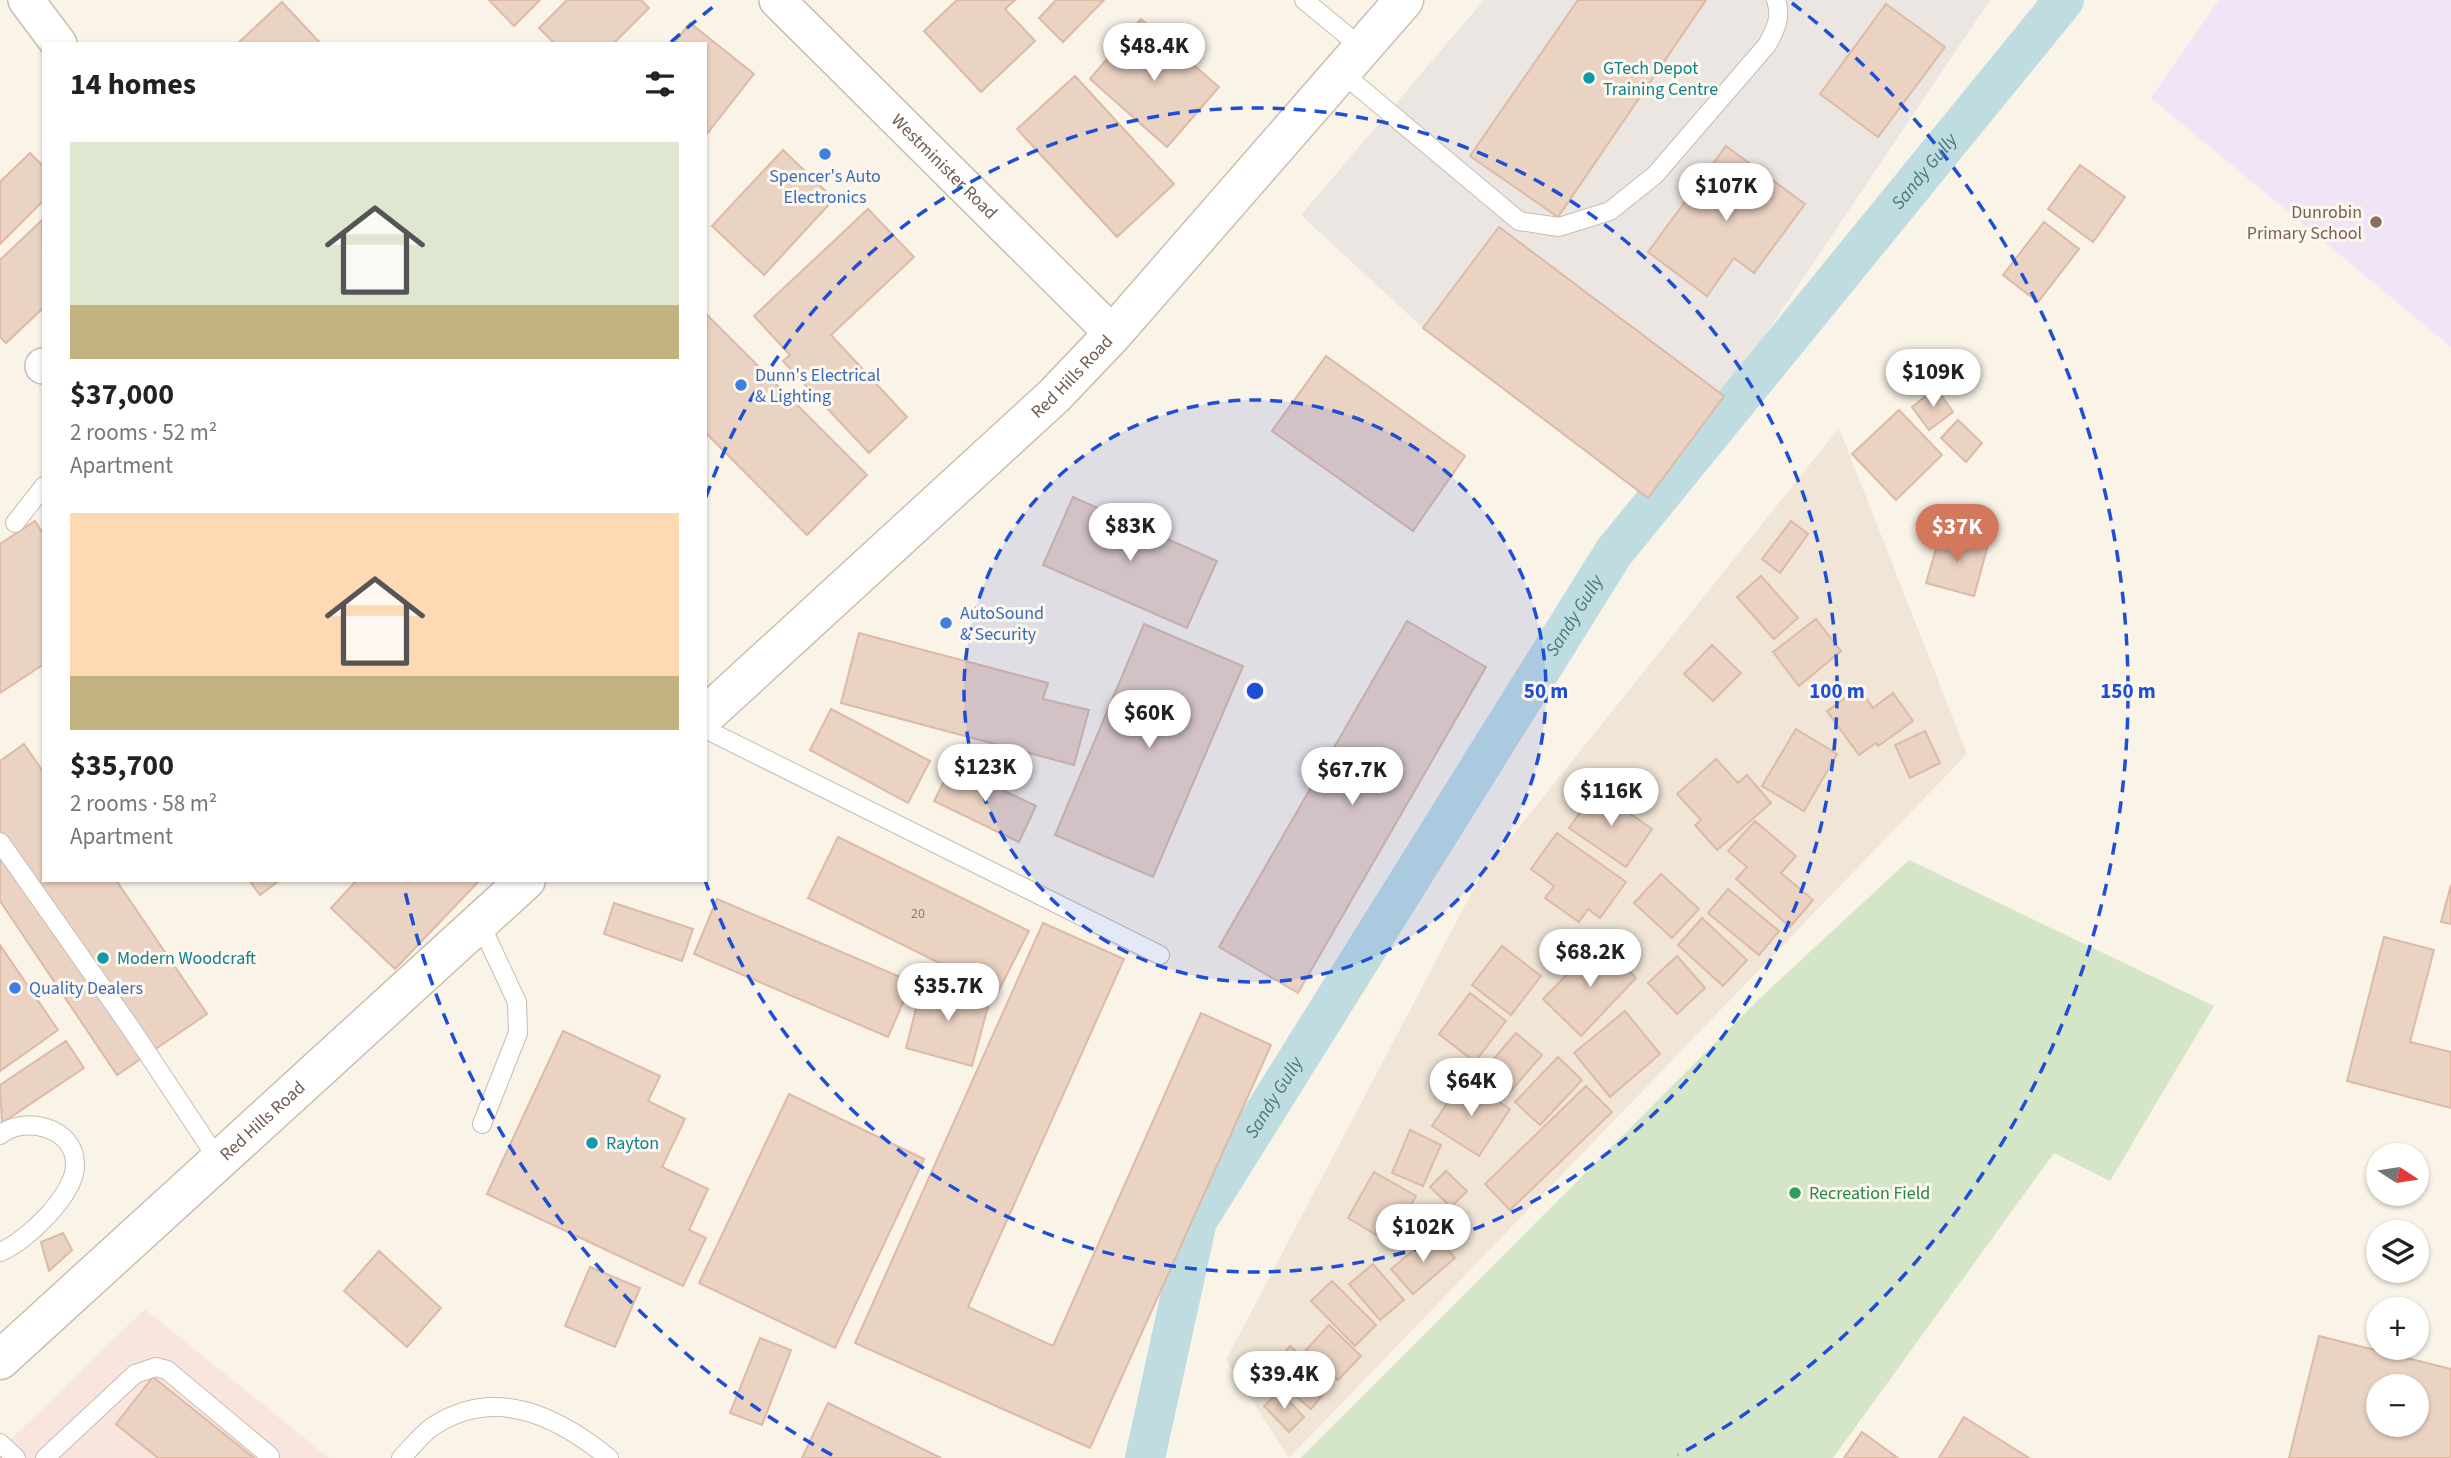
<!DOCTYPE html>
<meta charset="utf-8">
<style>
body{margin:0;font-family:"Source Sans 3",sans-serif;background:#f6f6f6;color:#222;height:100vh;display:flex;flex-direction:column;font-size:26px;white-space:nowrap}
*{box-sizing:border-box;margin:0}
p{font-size:23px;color:#767676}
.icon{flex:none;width:38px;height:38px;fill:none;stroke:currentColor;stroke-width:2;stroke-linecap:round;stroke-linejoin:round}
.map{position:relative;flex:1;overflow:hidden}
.panel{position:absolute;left:42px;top:42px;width:665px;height:840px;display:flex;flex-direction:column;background:#fff;border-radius:0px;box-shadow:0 2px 5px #0004}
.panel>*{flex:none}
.needle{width:46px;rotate:102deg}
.tools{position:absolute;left:2366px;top:1143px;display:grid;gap:14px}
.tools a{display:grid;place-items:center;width:63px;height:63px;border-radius:50%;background:#fff;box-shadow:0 2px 5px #0004;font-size:35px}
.price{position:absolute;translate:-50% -60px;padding:0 16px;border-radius:24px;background:#fff;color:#222;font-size:23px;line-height:46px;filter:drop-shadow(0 2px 4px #0008)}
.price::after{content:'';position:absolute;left:50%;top:42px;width:21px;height:16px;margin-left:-10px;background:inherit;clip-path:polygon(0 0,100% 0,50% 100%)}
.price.selected{background:#d3785d;color:#fff}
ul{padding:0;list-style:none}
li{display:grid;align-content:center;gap:14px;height:371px;padding:0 28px}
li span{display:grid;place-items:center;height:217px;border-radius:0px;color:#555}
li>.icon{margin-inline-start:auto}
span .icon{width:126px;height:126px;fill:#fffc;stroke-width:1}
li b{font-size:30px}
h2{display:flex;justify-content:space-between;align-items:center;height:84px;padding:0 28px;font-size:30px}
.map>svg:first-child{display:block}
.residential{fill:#f0e5d7}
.commercial{fill:#f8e5dd}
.industrial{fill:#ebe6e1}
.education{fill:#f0e5f6}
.green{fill:#d4e5c8}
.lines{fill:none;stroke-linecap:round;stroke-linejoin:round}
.canal{stroke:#bfdce1;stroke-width:40}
.building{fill:#ebd3c3;stroke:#dcbaa6;stroke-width:2;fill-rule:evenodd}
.service-casing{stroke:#cabbaf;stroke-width:20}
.minor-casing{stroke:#cabbaf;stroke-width:38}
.secondary-casing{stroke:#cebdb0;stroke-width:41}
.service{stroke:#fff;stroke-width:18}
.minor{stroke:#fff;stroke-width:35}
.secondary{stroke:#fff;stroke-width:38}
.ring{fill:none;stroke:#1d4ed8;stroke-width:3.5;stroke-dasharray:12 9}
.culture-dot{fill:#0f9aa8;stroke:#fdf7ee;stroke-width:2.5}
.shop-dot{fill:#3f7fe0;stroke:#fdf7ee;stroke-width:2.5}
.education-dot{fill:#8d6e63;stroke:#fdf7ee;stroke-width:2.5}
.leisure-dot{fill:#2e9e5b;stroke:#fdf7ee;stroke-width:2.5}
.labels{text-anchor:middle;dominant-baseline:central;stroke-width:6;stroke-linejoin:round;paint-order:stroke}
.number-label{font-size:14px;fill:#8f796c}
.culture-label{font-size:18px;fill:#0d838f;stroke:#fdf7ee;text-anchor:start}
.street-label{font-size:18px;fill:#705b4f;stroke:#fdf7ee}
.shop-label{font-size:18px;fill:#366cbe;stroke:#fdf7ee;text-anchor:start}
.education-label{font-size:18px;fill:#785e54;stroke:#fdf7ee;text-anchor:end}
.leisure-label{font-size:18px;fill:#27864d;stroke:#fdf7ee;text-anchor:start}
.water-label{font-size:19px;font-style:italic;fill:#4c7880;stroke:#fdf7ee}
.centre{fill:#1d4ed8;stroke:#fdf7ee;stroke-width:3.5}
.ring-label{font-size:21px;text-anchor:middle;font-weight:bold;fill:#1d4ed8;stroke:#fdf7ee;stroke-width:6;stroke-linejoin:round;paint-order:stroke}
</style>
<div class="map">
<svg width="2451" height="1458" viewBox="0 0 2451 1458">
<rect width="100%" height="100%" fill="#faf3e8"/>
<path class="residential" d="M1839 428 1967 754 1289 1458 1226 1360 1481 875Z"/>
<path class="commercial" d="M145 1309 329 1458H0V1450Z"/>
<path class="industrial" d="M1484 0H1990L1724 396 1648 498 1423 328 1301 215Z"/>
<path class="education" d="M2219 0H2451V347L2151 98Z"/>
<path class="green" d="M1909 860 2214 1006 2110 1181 2054 1153 1833 1458H1301L1759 999Z"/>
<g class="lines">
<path class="canal" id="s1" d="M1145 1458 1197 1221 1614 552 2064 0"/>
</g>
<path class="building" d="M489 0H540L514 26Z
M567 0H641L649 8 613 44H555L539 28Z
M957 0H1015L1005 9 1035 41 981 92 924 31Z
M1056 0H1104L1063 42 1039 18Z
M1578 0H1706L1558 217 1470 156Z
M282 2 321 44H237Z
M1886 4 1945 47 1878 137 1820 94Z
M1141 19 1219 87 1167 147 1090 79Z
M690 23 754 74 705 136V44H673Z
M1075 76 1174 184 1117 237 1017 129Z
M1726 146 1805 204 1754 273 1734 258 1707 296 1648 252Z
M783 150 834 199 764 275 712 226Z
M30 153 44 167V200L0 244V182Z
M2080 165 2125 197 2093 242 2048 209Z
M868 209 914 257 831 335 907 417 869 453 783 361 790 355 754 316Z
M42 220 44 307 6 343 0 337V260Z
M2044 222 2079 249 2038 302 2003 275Z
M1499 227 1724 396 1648 498 1423 328Z
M705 313 867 475 807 535 705 432Z
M1326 356 1465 456 1413 531 1272 431Z
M1936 388 1953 412 1929 430 1912 407Z
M1899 410 1942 455 1896 500 1852 454Z
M1958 420 1982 443 1966 462 1941 438Z
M1073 497 1217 561 1187 628 1043 565Z
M35 521 44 535V664L0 693V544Z
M1791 521 1808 534 1780 573 1762 559Z
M1941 532 1988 545 1974 596 1926 583Z
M1761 576 1798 618 1774 639 1737 597Z
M1816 619 1841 651 1799 686 1773 652Z
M1407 621 1486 667 1298 993 1219 947Z
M1144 624 1243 666 1153 877 1055 835Z
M859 633 1048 683 1043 699 1089 710 1074 765 841 703Z
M1712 645 1741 673 1713 701 1684 674Z
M1859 688 1873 708 1893 693 1913 721 1878 746 1876 743 1859 755 1827 711Z
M831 709 930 761 908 803 810 750Z
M1796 729 1837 754 1804 811 1762 786Z
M1925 731 1940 763 1910 778 1895 745Z
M24 744 44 773V880H116L207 1014 117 1075 0 901V761Z
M1716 759 1738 783 1747 775 1771 803 1717 850 1695 825 1701 820 1677 794Z
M952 766 1036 806 1019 842 934 801Z
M1596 790 1652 829 1626 867 1569 828Z
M1755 821 1796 856 1781 873 1813 900 1790 927 1736 879 1747 867 1728 851Z
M1557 833 1626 882 1600 918 1588 909 1579 922 1545 898 1554 886 1531 869Z
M838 837 1029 931 998 992 808 898Z
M1661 874 1699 909 1672 938 1634 903Z
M249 880H280L260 895Z
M357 880H480L395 969 331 908Z
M2451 885V924L2441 922Z
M1728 889 1779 931 1759 955 1708 913Z
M717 899 912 982 888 1037 694 954Z
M614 903 693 929 682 961 604 934Z
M1702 918 1747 960 1723 986 1678 945Z
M1043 923 1124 959 968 1307 1053 1346 1201 1013 1271 1045 1090 1448 855 1343Z
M2384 937 2434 950 2410 1042 2451 1052V1108L2347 1081Z
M1599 942 1636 978 1581 1036 1543 999Z
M0 945 58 1030 0 1071Z
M1502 946 1541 976 1511 1015 1472 985Z
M1677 956 1705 988 1677 1014 1648 983Z
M923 981 990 999 972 1066 906 1048Z
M1470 993 1506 1021 1475 1062 1439 1034Z
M1625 1011 1660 1054 1610 1097 1574 1053Z
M563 1031 660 1076 648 1101 685 1119 662 1167 708 1189 689 1230 706 1238 683 1286 487 1194Z
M1516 1033 1542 1055 1504 1099 1478 1077Z
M66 1041 84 1068 2 1123 0 1085Z
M1558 1057 1582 1080 1540 1125 1515 1102Z
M1463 1079 1510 1109 1479 1156 1432 1126Z
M1586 1086 1612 1112 1510 1210 1485 1184Z
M789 1094 924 1159 835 1348 699 1283Z
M1410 1130 1441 1145 1423 1186 1392 1173Z
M1446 1171 1467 1191 1451 1207 1430 1187Z
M1374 1172 1416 1196 1390 1243 1348 1218Z
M63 1233 72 1250 49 1271 41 1242Z
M1434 1233 1455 1258 1413 1294 1391 1269Z
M379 1251 441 1308 407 1347 344 1291Z
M1373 1264 1404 1300 1380 1320 1349 1284Z
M590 1267 640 1288 615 1347 565 1326Z
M1332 1281 1376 1325 1355 1346 1311 1301Z
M1329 1325 1361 1356 1338 1380 1306 1350Z
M2319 1336 2451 1369V1458H2289ZM2378 1386H2417V1424H2378Z
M760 1338 791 1350 762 1425 730 1413Z
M1290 1346 1333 1382 1311 1409 1268 1373Z
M153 1377 254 1458H158L116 1424Z
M1280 1391 1304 1417 1289 1432 1264 1406Z
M828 1403 941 1458H802Z
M1964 1417 2029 1458H1939Z
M1862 1432 1898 1458H1844Z"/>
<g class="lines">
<g class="service-casing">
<path id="service" d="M1304 0 1362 48
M1341 72 1519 221 1559 227 1610 211 1655 175 1767 45C1775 30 1782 18 1776 0
M15 523 44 486
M705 729 1160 955
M0 842 130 1027 219 1161
M480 923 517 1002 518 1033 482 1124
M0 1135C24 1115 75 1127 75 1164 76 1194 26 1242 0 1252
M0 1443 16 1458
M45 1458 135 1374 156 1367 167 1370 270 1456
M401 1458C411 1448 421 1435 432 1427 495 1385 557 1416 609 1458"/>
</g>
<g class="minor-casing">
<g id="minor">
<path d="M26 0 59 44"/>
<path id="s2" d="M777 0 1113 334"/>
<path d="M43 366H44"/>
</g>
</g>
<g class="secondary-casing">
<g id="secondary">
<path id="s3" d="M705 716 1054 396 1113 334 1404 0"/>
<path id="s4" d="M0 1360 526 880"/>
</g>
</g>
<use href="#service" class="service"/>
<use href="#minor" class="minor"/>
<use href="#secondary" class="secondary"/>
</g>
<circle cx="1255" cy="691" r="291" fill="#1d4ed8" fill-opacity=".12"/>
<g class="ring">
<circle cx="1255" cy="691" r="291"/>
<path d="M706 497A582 582 0 1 1 705 880"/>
<path d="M832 1455A873 873 0 0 1 404 887M671 42A873 873 0 0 1 718 3M1792 3A873 873 0 0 1 1678 1455"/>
</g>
<g class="culture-dot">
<circle cx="1589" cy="78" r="7"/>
<circle cx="103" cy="958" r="7"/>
<circle cx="592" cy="1143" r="7"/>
</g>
<g class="shop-dot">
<circle cx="825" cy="154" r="7"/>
<circle cx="741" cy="385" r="7"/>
<circle cx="946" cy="623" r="7"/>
<circle cx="15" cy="988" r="7"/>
</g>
<circle class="education-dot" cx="2376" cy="222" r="7"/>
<circle class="leisure-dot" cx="1795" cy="1193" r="7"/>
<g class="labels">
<g class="number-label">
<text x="918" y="914">20</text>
</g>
<g class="culture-label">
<text x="1603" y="68">GTech Depot<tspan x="1603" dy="21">Training Centre</tspan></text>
<text x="117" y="958">Modern Woodcraft</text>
<text x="606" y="1143">Rayton</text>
</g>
<g class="street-label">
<text stroke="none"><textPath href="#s2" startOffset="236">Westminister Road</textPath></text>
<text stroke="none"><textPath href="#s3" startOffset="500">Red Hills Road</textPath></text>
<text stroke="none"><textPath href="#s4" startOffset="355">Red Hills Road</textPath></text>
</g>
<g class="shop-label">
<text x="825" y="176" text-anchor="middle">Spencer's Auto<tspan x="825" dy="21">Electronics</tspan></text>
<text x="755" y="375">Dunn's Electrical<tspan x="755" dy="21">&amp; Lighting</tspan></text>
<text x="960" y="613">AutoSound<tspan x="960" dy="21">&amp; Security</tspan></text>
<text x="29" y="988">Quality Dealers</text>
</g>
<g class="education-label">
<text x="2362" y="212">Dunrobin<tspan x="2362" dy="21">Primary School</tspan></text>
</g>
<g class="leisure-label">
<text x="1809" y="1193">Recreation Field</text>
</g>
<g class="water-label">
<text stroke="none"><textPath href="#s1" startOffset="1522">Sandy Gully</textPath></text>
<text stroke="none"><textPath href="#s1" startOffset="956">Sandy Gully</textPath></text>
<text stroke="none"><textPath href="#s1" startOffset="388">Sandy Gully</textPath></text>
</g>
</g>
<circle cx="1255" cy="691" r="10" class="centre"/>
<g class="ring-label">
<text x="1546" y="698">50 m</text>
<text x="1837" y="698">100 m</text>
<text x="2128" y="698">150 m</text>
</g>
</svg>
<div class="tools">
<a><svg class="needle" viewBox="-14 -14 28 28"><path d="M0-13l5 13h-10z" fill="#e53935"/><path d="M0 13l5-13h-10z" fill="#767676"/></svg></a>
<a><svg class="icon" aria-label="layers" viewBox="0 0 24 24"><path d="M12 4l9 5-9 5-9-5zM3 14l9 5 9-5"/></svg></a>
<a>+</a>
<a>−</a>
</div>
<b class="price" style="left:1154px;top:83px">$48.4K</b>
<b class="price" style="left:1726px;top:223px">$107K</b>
<b class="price" style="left:1933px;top:409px">$109K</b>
<b class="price" style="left:1130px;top:563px">$83K</b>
<b class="price selected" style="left:1957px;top:564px">$37K</b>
<b class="price" style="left:1149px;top:750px">$60K</b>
<b class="price" style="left:985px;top:804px">$123K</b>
<b class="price" style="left:1352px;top:807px">$67.7K</b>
<b class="price" style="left:1611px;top:828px">$116K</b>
<b class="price" style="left:1590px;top:989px">$68.2K</b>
<b class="price" style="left:948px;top:1023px">$35.7K</b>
<b class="price" style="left:1471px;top:1118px">$64K</b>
<b class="price" style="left:1423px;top:1264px">$102K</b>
<b class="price" style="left:1284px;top:1411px">$39.4K</b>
<section class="panel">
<h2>14 homes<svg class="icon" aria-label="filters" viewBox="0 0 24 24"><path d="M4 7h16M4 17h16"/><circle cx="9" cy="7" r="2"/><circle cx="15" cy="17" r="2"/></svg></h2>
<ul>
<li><span style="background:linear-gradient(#dfe7d0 75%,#c2b280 0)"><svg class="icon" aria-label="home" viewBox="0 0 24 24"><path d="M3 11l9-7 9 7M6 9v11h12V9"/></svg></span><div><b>$37,000</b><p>2 rooms · 52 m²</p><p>Apartment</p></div></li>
<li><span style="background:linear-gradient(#ffd9b3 75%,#c2b280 0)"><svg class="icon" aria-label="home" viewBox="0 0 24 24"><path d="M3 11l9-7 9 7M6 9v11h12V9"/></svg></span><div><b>$35,700</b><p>2 rooms · 58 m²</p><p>Apartment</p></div></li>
</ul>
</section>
</div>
